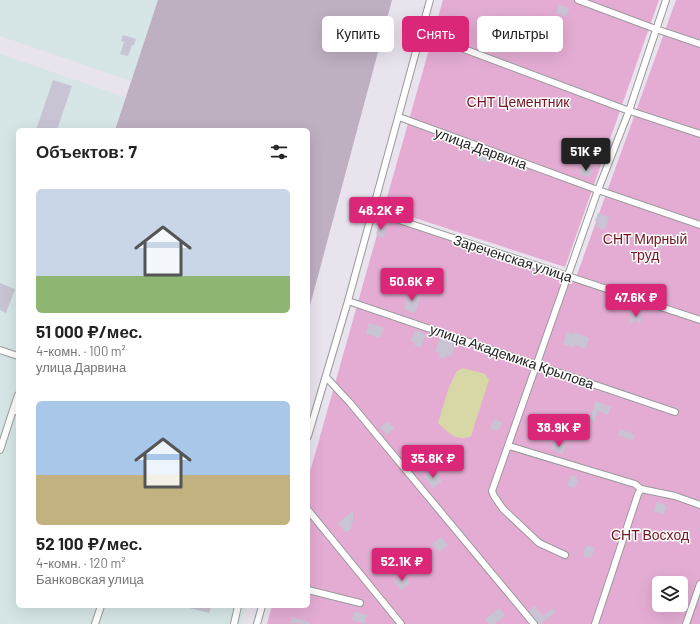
<!DOCTYPE html>
<html lang="ru">
<meta charset="utf-8">
<style>
body{margin:0;font-family:Barlow,sans-serif;background:#f6f6f6;color:#222;height:100vh;display:flex;flex-direction:column;font-size:15px;white-space:nowrap}
*{box-sizing:border-box;margin:0}
p{font-size:13px;color:#767676}
.icon{flex:none;width:22px;height:22px;fill:none;stroke:currentColor;stroke-width:2;stroke-linecap:round;stroke-linejoin:round}
.map{position:relative;flex:1;overflow:hidden}
.details{position:absolute;left:16px;top:128px;width:294px;height:480px;display:flex;flex-direction:column;background:#fff;border-radius:6px;box-shadow:0 4px 16px #0002}
.details>*{flex:none}
.top-card{position:absolute;left:322px;top:16px;width:318px;height:36px;display:flex;gap:8px}
.buttons{position:absolute;left:652px;top:576px;display:grid;gap:8px}
.buttons a{display:grid;place-items:center;width:36px;height:36px;border-radius:6px;background:#fff;box-shadow:0 4px 16px #0002;font-size:20px}
.price{position:absolute;translate:-50% -34px;padding:0 9px;border-radius:4px;background:#db2777;color:#fff;font-size:13px;line-height:26px;filter:drop-shadow(0 1px 2px #0008)}
.price::after{content:'';position:absolute;left:50%;top:24px;width:12px;height:9px;margin-left:-6px;background:inherit;clip-path:polygon(0 0,100% 0,50% 100%)}
.price.active{background:#222;color:#fff}
ul{padding:0;list-style:none}
li{display:grid;align-content:center;gap:8px;height:212px;padding:0 20px}
li span{display:grid;place-items:center;height:124px;border-radius:6px;color:#555}
li>.icon{margin-inline-start:auto}
span .icon{width:72px;height:72px;fill:#fffc;stroke-width:1}
li b{font-size:17px}
h2{display:flex;justify-content:space-between;align-items:center;height:48px;padding:0 20px;font-size:17px}
.pill{padding:0 14px;border-radius:6px;background:#fff;box-shadow:0 4px 16px #0002;font-size:14px;line-height:36px}
.pill.active{background:#db2777;color:#fff}
.map>svg:first-child{display:block}
.industrial{fill:#d6e6e6}
.construction{fill:#beafc1}
.grass{fill:#e4acd3;fill-rule:evenodd}
.water{fill:#d7d8a6}
.building{fill:#c8c4d3}
.lines{fill:none;stroke-linecap:round;stroke-linejoin:round}
.minor-casing{stroke:#9a9a9a;stroke-width:8}
.minor{stroke:#fff;stroke-width:6}
.labels{text-anchor:middle;dominant-baseline:central;stroke-width:3;stroke-linejoin:round;paint-order:stroke}
.park-label{font-size:14px;fill:#73131e;stroke:#fff}
.street-label{font-size:14px;fill:#1d1d1d;stroke:#fff}
</style>
<div class="map">
<svg width="700" height="624" viewBox="0 0 700 624">
<rect width="100%" height="100%" fill="#e8e3ed"/>
<path class="industrial" d="M0 0H158L131 81 0 36Z
M0 54 125 97 114 130H18V606H246L241 624H0Z"/>
<path class="construction" d="M158 0H392L308 313V130H115Z"/>
<path class="grass" d="M443 0H659L565 267 384 208Z
M676 0H700V624H267L272 606H308V479L382 217 574 283ZM659 583H681V605H659Z"/>
<path class="water" d="M463 368 485 374 489 380 471 436C457 443 448 432 438 423L449 387 457 371Z"/>
<path class="building" d="M559 5 569 8 566 17 556 13Z
M123 35 136 39 134 45H132L128 56 120 54 124 42 121 41Z
M497 41 505 44 501 54 493 50Z
M53 80 72 86 57 130H36Z
M478 151 490 155 487 163 476 159Z
M582 166 592 169 590 177 579 174Z
M598 213 609 217 605 230 596 227 597 222 595 221Z
M379 224 386 226 384 238 377 236 378 235 376 234Z
M656 234 665 237 661 249 652 245Z
M0 283 15 289 6 313 0 310Z
M409 292 421 296 415 313 404 309Z
M633 311 641 313 640 316 642 317 640 323 634 321 628 325Z
M369 323 384 328 380 338 366 334Z
M415 330 426 334 421 348 414 345 415 343 411 341Z
M567 332 573 334 574 332 589 338 586 349 575 345 574 348 563 344Z
M440 338 456 343 451 356 446 355 445 359 439 357 440 353 435 351Z
M596 401 611 407 608 415 598 411 594 422 589 420Z
M494 419 502 422 498 431 490 428Z
M388 421 394 428 387 435 380 427Z
M620 429 635 435 633 441 618 435Z
M559 442 566 446 562 454 551 449 554 443 558 445Z
M409 454 417 462 411 468 403 459Z
M433 470 442 481 433 488 424 477Z
M571 475 578 478 575 488 567 486Z
M657 502 667 506 664 515 654 511Z
M353 511V521L351 524 352 528 346 533 338 523Z
M441 537 448 545 439 552 432 544Z
M587 545 595 548 591 558 584 556V550Z
M403 575 410 583 401 590 394 582Z
M189 606H211L209 613 189 608Z
M535 606 543 616 552 608 556 612 541 624H538L529 611Z
M499 608 505 615 495 624H489L485 619Z
M354 612 367 615 365 624 352 620Z
M292 617 310 622V624L290 623Z"/>
<g class="lines">
<g class="minor-casing">
<path id="minor" d="M578 0 653 28 700 44
M421 33 624 109 700 134
M399 117 595 189 700 225
M372 211 700 320
M348 301 675 412
M0 350 18 356
M326 377 351 404 534 624
M18 395 13 410 18 412
M308 436 348 301 430 0
M509 446 635 484 641 489 675 496 700 505
M0 450 13 410
M308 510 401 624
M565 555 539 543 503 509 494 496 492 491 598 190 629 111 666 0
M308 590 360 603
M95 624 101 606
M234 624 238 606
M257 624 262 606
M595 624 638 494 641 489
M686 624 700 584"/>
</g>
<use href="#minor" class="minor"/>
</g>
<g class="labels">
<g class="park-label">
<text x="518" y="101">СНТ Цементник</text>
<text x="645" y="238">СНТ Мирный<tspan x="645" dy="16">труд</tspan></text>
<text x="650" y="534">СНТ Восход</text>
</g>
<g class="street-label">
<text transform="translate(481 148) rotate(20)">улица Дарвина</text>
<text transform="translate(513 258) rotate(18)">Зареченская улица</text>
<text transform="translate(512 356) rotate(19)">улица Академика Крылова</text>
</g>
</g>
</svg>
<div class="buttons">
<a><svg class="icon" aria-label="layers" viewBox="0 0 24 24"><path d="M12 4l9 5-9 5-9-5zM3 14l9 5 9-5"/></svg></a>
</div>
<b class="price active" style="left:586px;top:172px">51K ₽</b>
<b class="price" style="left:381px;top:231px">48.2K ₽</b>
<b class="price" style="left:412px;top:302px">50.6K ₽</b>
<b class="price" style="left:636px;top:318px">47.6K ₽</b>
<b class="price" style="left:559px;top:448px">38.9K ₽</b>
<b class="price" style="left:433px;top:479px">35.8K ₽</b>
<b class="price" style="left:402px;top:582px">52.1K ₽</b>
<div class="top-card">
<a class="pill">Купить</a>
<a class="pill active">Снять</a>
<a class="pill">Фильтры</a>
</div>
<section class="details">
<h2>Объектов: 7<svg class="icon" aria-label="filters" viewBox="0 0 24 24"><path d="M4 7h16M4 17h16"/><circle cx="9" cy="7" r="2"/><circle cx="15" cy="17" r="2"/></svg></h2>
<ul>
<li><span style="background:linear-gradient(#c9d6e8 70%,#8fb573 0)"><svg class="icon" aria-label="home" viewBox="0 0 24 24"><path d="M3 11l9-7 9 7M6 9v11h12V9"/></svg></span><div><b>51 000 ₽/мес.</b><p>4-комн. · 100 m²</p><p>улица Дарвина</p></div></li>
<li><span style="background:linear-gradient(#a9c7e8 60%,#c2b280 0)"><svg class="icon" aria-label="home" viewBox="0 0 24 24"><path d="M3 11l9-7 9 7M6 9v11h12V9"/></svg></span><div><b>52 100 ₽/мес.</b><p>4-комн. · 120 m²</p><p>Банковская улица</p></div></li>
</ul>
</section>
</div>
